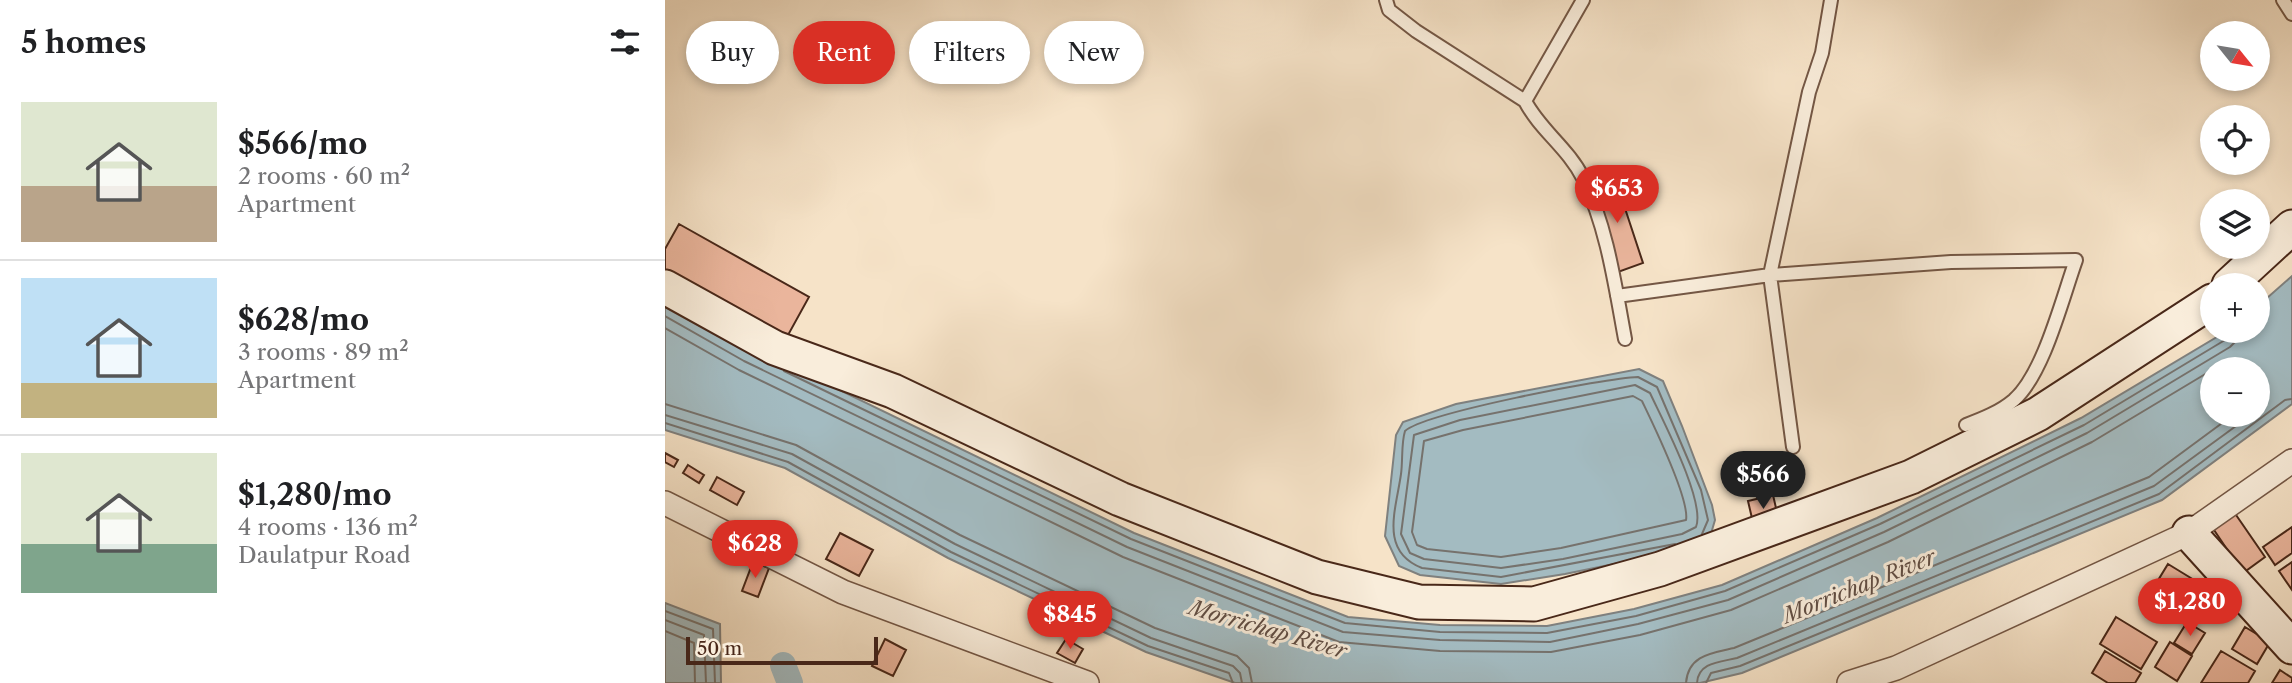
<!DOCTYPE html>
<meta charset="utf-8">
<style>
body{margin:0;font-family:"Libre Caslon Text",serif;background:#f6f6f6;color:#202124;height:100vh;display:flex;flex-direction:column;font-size:26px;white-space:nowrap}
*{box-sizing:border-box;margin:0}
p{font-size:23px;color:#757577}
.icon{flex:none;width:38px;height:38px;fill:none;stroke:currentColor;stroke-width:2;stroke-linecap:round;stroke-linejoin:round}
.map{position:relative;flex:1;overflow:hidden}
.details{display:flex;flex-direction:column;background:#fff;width:665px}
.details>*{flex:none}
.guide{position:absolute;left:21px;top:21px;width:665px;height:63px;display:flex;gap:14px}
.needle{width:46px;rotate:120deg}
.fabs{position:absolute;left:1535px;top:21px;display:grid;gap:14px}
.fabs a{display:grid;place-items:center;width:70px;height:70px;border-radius:50%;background:#fff;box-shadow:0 4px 10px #0003;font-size:35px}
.scale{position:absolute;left:21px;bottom:18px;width:192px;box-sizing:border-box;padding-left:7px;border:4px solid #492819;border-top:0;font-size:19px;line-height:24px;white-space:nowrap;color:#492819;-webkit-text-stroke:5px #f9eddb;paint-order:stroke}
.price{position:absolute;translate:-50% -60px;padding:0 16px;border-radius:24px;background:#d93025;color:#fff;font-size:23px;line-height:46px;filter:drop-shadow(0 2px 4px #0008)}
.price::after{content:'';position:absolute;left:50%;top:42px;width:21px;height:16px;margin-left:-10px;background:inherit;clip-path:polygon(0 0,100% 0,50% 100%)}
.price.selected{background:#222;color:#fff}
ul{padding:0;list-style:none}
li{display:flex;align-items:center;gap:21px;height:175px;padding:0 21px}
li+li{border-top:2px solid #e0e0e0}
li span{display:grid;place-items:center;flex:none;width:196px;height:140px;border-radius:0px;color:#555}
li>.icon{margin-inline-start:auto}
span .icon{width:84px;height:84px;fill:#fffc;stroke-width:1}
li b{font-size:30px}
h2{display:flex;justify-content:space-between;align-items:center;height:84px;padding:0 21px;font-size:30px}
.chip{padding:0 24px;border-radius:32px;background:#fff;box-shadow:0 4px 10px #0003;font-size:24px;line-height:63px}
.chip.selected{background:#d93025;color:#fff}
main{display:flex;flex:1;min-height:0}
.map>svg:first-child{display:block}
.water{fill:#a3bbc1;stroke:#7f807e;stroke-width:2;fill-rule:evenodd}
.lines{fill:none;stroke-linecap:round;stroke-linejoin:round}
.shore{stroke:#76726d;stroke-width:2}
.canal{stroke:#a3bbc1;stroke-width:26}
.building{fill:#eab59c;stroke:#492819;stroke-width:2}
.lane-casing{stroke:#745745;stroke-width:16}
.street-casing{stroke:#745745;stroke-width:26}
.secondary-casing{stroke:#492819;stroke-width:37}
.lane{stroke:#f9eddb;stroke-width:12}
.street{stroke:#f9eddb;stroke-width:23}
.secondary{stroke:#f9eddb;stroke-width:33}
.labels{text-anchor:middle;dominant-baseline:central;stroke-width:6;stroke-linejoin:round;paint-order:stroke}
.water-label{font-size:21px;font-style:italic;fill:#604d43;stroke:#f9eddb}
</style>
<main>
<section class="details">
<h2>5 homes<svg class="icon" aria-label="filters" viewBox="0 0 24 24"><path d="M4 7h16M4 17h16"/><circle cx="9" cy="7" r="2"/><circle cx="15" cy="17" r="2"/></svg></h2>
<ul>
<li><span style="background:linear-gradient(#dfe7d0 60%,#b9a48a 0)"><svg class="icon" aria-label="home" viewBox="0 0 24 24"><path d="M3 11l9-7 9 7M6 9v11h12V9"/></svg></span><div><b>$566/mo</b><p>2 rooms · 60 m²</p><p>Apartment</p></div></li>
<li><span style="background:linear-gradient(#bfe0f5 75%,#c2b280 0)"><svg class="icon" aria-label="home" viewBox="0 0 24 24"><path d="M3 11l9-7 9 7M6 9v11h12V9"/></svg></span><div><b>$628/mo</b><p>3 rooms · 89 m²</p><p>Apartment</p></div></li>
<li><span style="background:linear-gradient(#dfe7d0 65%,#7fa58c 0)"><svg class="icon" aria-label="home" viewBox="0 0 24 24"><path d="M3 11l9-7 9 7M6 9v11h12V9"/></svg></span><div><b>$1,280/mo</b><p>4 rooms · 136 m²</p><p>Daulatpur Road</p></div></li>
</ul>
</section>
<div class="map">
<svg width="1627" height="683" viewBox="0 0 1627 683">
<rect width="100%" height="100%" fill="#f6e3c8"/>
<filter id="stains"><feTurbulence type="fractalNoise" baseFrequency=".00286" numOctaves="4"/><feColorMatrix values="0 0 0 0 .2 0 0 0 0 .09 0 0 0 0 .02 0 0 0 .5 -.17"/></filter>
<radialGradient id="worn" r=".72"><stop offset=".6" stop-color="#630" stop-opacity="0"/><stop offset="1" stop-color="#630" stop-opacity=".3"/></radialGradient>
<path class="water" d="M1627 276V404L1497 500 1077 673 1035 683H570L481 652 283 558 120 468 0 430V297L86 347 469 533 683 617 775 625 882 626 969 609 1057 585 1212 518 1416 418 1562 331H1592L1593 306ZM1547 369H1592V415H1547Z
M974 369 998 381 1017 426 1047 505 1050 520 1045 537 1022 549 900 574 836 584 755 575 734 566 720 536 731 435 738 422 791 404Z
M0 603 55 624 56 683H0Z"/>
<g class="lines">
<path class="shore" d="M0 316 79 361 462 547 678 632 775 640 885 642 973 624 1063 600 1219 532 1422 433 1565 347 1571 341 1573 331
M0 328 74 370 458 557 674 642 775 651 886 652 975 635 1066 610 1223 542 1427 442 1547 370
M119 371 466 539 680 623 775 632 882 633 971 616 1060 591 1215 524 1419 425 1560 340 1564 331
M970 385 985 393C997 419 1041 502 1031 527L1017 534 898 559 836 568 759 559 745 553 736 534 749 435 795 420Z
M968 396 977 401C988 424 1025 499 1021 520L896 548 836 557 762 549 752 545 747 532 759 441 798 430Z
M0 404 131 445 295 535 490 628 572 656 584 668 587 683
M0 415 127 454 290 544 486 638 568 666 575 673 577 683
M0 423 123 462 286 552 483 646 564 673 568 683
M1010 544 836 577 757 568C714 551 731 510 736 474 738 460 736 444 740 431 760 413 940 378 973 377L992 387 1036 490 1043 520 1037 534
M0 611 48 629 50 683
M0 620 39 635 41 683
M0 631 29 643 30 683
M1021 683C1023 655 1047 653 1069 648L1484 477 1568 415
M1032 683C1033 662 1056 662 1072 658L1489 486 1586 415
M1041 683 1046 673 1075 666 1494 494 1620 400 1627 399"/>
<path class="canal" d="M118 665 125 683"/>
</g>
<path class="building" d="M950 178 978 263 953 272 926 187Z
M14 224 144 297 117 346 0 279V249Z
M0 453 13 460 9 467 0 462Z
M23 465 39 475 34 483 18 473Z
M52 477 79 492 72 505 45 490Z
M1108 495 1114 521 1089 527 1083 501Z
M1569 512 1600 557 1578 573 1547 527Z
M1627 527V553L1610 565 1598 547Z
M175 533 208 550 194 576 161 559Z
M88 562 104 568 93 597 77 591Z
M1627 562V590L1614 571Z
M1503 564 1534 583 1512 619 1481 600Z
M1451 617 1492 642 1476 669 1435 644Z
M1522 622 1540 633 1527 654 1509 643Z
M1580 627 1605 642 1592 664 1567 649Z
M220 639 241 650 228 676 207 666Z
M401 639 418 649 410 663 392 653Z
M1505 642 1527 656 1512 681 1490 667Z
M1440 651 1476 673 1470 683H1443L1427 673Z
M1556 651 1590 671 1583 683H1536Z
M1615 670 1627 678V683H1607Z"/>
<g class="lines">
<g class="lane-casing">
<path id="lane" d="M721 0 724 10 751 31 860 101
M918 0 860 101C875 130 903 148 918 178 942 227 950 285 960 339
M1618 0 1627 14
M952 296 1105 275 1286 262 1411 260C1397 299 1379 373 1349 400 1335 412 1317 419 1301 425
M1128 447 1105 275 1144 92 1157 53 1166 0"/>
</g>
<g class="street-casing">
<path id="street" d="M0 503 178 592 422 683
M1184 683 1231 668 1524 533 1627 461"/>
</g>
<g class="secondary-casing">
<path id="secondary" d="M1564 285 1627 227
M0 287 110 348 228 391 455 499 652 577 754 602 869 604 995 569 1246 477 1373 414 1547 301
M1524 533 1627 647"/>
</g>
<use href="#lane" class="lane"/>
<use href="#street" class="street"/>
<use href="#secondary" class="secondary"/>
</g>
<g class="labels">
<g class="water-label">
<text transform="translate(1194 586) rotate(-22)">Morrichap River</text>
<text transform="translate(603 629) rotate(16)">Morrichap River</text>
</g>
</g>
<rect width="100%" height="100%" filter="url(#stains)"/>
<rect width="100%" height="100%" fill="url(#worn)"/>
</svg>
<div class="fabs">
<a><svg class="needle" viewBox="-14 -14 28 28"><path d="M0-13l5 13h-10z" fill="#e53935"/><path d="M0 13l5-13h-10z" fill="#757577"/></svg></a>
<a><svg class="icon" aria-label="locate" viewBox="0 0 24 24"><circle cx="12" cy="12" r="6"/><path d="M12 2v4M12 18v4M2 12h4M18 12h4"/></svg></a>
<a><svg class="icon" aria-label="layers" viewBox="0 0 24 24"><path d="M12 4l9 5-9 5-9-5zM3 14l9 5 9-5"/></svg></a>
<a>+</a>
<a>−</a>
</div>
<div class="scale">50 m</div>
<b class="price" style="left:952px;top:225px">$653</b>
<b class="price selected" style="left:1098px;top:511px">$566</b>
<b class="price" style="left:90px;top:580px">$628</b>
<b class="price" style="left:1525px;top:638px">$1,280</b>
<b class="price" style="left:405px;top:651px">$845</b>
<div class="guide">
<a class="chip">Buy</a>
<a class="chip selected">Rent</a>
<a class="chip">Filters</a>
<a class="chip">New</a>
</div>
</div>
</main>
